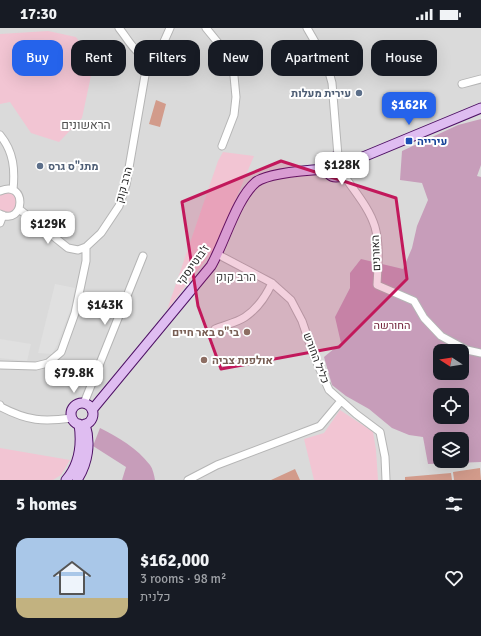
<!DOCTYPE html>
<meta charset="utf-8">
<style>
body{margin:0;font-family:Signika,Heebo,sans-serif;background:#242831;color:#f1f3f6;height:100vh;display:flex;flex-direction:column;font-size:15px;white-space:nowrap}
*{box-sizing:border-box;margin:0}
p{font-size:13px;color:#9ea1a6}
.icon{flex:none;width:22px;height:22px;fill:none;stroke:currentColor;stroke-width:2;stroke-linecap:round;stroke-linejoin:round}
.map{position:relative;height:452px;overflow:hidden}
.side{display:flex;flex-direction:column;background:#171b24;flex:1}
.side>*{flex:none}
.guide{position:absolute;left:12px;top:12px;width:457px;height:36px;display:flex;gap:8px}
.needle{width:26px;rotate:282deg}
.tools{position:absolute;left:433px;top:316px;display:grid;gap:8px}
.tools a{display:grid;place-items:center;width:36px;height:36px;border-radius:8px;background:#171b24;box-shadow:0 4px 16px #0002;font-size:20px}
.price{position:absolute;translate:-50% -34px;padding:0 9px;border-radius:8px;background:#fff;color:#222;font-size:13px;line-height:26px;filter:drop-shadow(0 1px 2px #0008)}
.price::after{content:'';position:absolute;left:50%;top:24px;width:12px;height:9px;margin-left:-6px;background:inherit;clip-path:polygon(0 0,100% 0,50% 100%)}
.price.active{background:#2563eb;color:#fff}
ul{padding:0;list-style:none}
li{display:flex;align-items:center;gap:12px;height:100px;padding:0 16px}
li span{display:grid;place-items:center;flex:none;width:112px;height:80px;border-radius:12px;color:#555}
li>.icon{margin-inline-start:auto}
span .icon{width:48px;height:48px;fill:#fffc;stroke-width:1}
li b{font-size:17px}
h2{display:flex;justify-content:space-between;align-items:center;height:48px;padding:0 16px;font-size:17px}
.tag{padding:0 14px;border-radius:12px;background:#171b24;box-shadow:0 4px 16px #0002;font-size:14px;line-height:36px}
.tag.active{background:#2563eb;color:#fff}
.status{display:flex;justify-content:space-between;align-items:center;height:28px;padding:0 20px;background:#171b24;direction:ltr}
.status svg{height:11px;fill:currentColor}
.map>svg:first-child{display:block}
.residential{fill:#dadada;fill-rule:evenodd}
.forest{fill:#c79dba;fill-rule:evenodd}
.park{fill:#f2c5d3}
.pitch{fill:#d29b8b}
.parking{fill:#e0e0e0}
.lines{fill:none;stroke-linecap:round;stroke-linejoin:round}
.street-casing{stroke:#b5b5b5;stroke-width:9}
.secondary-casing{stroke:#4e1265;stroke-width:11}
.street{stroke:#fff;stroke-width:7}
.secondary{stroke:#dfbdf1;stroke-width:9}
.marked{fill:#c2185b;fill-opacity:0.2;stroke:#c2185b;stroke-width:3;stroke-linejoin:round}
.service-dot{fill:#5c6f8a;stroke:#fff;stroke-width:1.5}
.transit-dot{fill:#1a4fb4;stroke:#fff;stroke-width:1.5}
.education-dot{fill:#8d6e63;stroke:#fff;stroke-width:1.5}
.labels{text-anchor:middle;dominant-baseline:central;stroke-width:4;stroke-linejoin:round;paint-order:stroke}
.service-label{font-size:11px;font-weight:bold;fill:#4e5e75;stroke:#fff;text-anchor:end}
.transit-label{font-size:11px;font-weight:bold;fill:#164399;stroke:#fff;text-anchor:start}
.street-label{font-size:11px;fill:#1c1c1c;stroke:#fff}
.park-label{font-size:11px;fill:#6c1932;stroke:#fff}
.education-label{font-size:11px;font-weight:bold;fill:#785e54;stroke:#fff;text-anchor:end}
.neighbourhood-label{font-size:12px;fill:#4f4f4f;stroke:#fff}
</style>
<div class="status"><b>17:30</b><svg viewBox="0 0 49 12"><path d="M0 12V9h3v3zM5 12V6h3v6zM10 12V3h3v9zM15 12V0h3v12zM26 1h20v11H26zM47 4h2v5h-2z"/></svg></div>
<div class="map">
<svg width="481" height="452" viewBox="0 0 481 452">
<rect width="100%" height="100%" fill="#e6e3ec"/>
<path class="residential" d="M0 0H481V452H0ZM440 323H462V345H440ZM440 367H462V389H440ZM440 411H462V433H440Z"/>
<path class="forest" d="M481 91V137L477 148 481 149V434L428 436 423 409 409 407 392 400 369 381 346 368 332 357 324 329 341 315 335 289 350 260V245L361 231 403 241 412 220 417 198 428 172 422 155 400 152 402 123 458 97ZM440 323H462V345H440ZM440 367H462V389H440ZM440 411H462V433H440Z
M100 400C118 409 137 420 150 437 153 441 154 447 155 452H122L126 439 93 418Z"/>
<path class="park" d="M48 3 76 9 92 32V43L82 90 59 114 31 105 10 74 0 76V6Z
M223 124 254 128 215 220 167 282 218 133Z
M10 163 17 169 18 179 11 185 0 183V166Z
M340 382 373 404 376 422 378 452H314L304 411 324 405Z
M0 420 70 432 61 447 53 452H0Z"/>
<path class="pitch" d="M156 72 166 76 160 99 149 96Z
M480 440 481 452H454L453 444Z
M295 441 300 452H271Z
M451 445 452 452H405V449Z"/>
<path class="parking" d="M55 256 75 260 71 280 57 317 52 326 38 325Z
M0 311 31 316 27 333 0 330Z"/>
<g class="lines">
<g class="street-casing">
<path id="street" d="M119 0C129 12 139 36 158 27L170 0
M206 0 228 27 234 48 236 69 234 87 222 118
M307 0 326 33 332 55 338 128
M462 56 481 51
M0 107C14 124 15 142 13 162
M343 146C354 163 369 179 375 199 380 217 378 238 377 257L414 273 424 290 441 308 467 322 481 325
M0 163C28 151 25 199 0 186
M19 181 68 220 78 222 86 219 101 205 119 178 126 157 148 30
M0 195 3 187
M217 226 272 255 291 272 302 293 314 328 329 362 356 386 380 404 385 429 386 452
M215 301C224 297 236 295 245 289 257 281 266 268 272 255
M0 337 36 338 48 335 61 324 75 285 86 233V219
M84 375 143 228
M0 377 1 379C28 393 43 394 72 390
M188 452 217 437 320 398 341 373"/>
</g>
<g class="secondary-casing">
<path id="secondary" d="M326 139a10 10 0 1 1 20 0a10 10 0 1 1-20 0Z
M346 136 481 80
M71 386a11 11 0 1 1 22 0a11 11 0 1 1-22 0Z
M92 382 211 238C225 214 236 171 256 154 268 145 310 142 326 141
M66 452C80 436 82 416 79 396
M77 452C88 435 91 415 85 396"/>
</g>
<use href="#street" class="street"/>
<use href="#secondary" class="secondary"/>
</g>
<path class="marked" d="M281 133 396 170 407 251 339 319 221 341 198 278 182 174Z"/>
<g class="service-dot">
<circle cx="359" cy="65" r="4"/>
<circle cx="40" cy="138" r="4"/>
</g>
<rect class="transit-dot" x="405" y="109" width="8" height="8" rx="2"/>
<g class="education-dot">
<circle cx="247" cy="304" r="4"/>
<circle cx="204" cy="332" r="4"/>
</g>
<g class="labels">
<g class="service-label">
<text x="351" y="65">עירית מעלות</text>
<text x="48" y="138" text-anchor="start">מתנ"ס גרס</text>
</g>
<g class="transit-label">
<text x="417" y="113">עירייה</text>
</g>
<g class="street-label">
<text transform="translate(124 157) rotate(-75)">הרב קוק</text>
<text transform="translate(376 225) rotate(-92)">האורנים</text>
<text transform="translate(193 237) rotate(-54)">ז'בוטינסקי</text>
<text transform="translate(316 330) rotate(69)">כליל החורש</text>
</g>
<g class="park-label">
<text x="392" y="297">החורשה</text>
</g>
<g class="education-label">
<text x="239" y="304">בי"ס באר חיים</text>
<text x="212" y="332" text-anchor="start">אולפנת צביה</text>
</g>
<g class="neighbourhood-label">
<text x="86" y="97">הראשונים</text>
<text x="236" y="249">הרב קוק</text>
</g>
</g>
</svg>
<div class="tools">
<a><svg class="needle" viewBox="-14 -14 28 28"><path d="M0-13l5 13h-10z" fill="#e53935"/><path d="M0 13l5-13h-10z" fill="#9ea1a6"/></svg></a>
<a><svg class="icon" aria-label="locate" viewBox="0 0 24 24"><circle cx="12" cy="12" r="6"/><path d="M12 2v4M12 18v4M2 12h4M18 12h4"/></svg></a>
<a><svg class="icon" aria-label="layers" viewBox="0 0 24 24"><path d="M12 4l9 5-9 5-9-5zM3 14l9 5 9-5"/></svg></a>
</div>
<b class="price active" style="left:409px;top:98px">$162K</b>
<b class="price" style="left:342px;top:158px">$128K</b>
<b class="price" style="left:48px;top:217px">$129K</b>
<b class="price" style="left:105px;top:298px">$143K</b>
<b class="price" style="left:74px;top:366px">$79.8K</b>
<div class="guide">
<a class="tag active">Buy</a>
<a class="tag">Rent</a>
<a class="tag">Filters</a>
<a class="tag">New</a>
<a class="tag">Apartment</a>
<a class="tag">House</a>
</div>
</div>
<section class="side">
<h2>5 homes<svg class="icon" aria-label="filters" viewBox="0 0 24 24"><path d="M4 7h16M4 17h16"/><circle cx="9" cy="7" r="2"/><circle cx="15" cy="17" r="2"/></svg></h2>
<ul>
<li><span style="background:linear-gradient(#a9c7e8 75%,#c2b280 0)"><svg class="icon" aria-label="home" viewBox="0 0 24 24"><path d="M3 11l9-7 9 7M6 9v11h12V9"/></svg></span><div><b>$162,000</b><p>3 rooms · 98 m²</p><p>כלנית</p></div><svg class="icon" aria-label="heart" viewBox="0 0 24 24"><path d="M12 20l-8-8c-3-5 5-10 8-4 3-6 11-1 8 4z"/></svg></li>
</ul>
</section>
